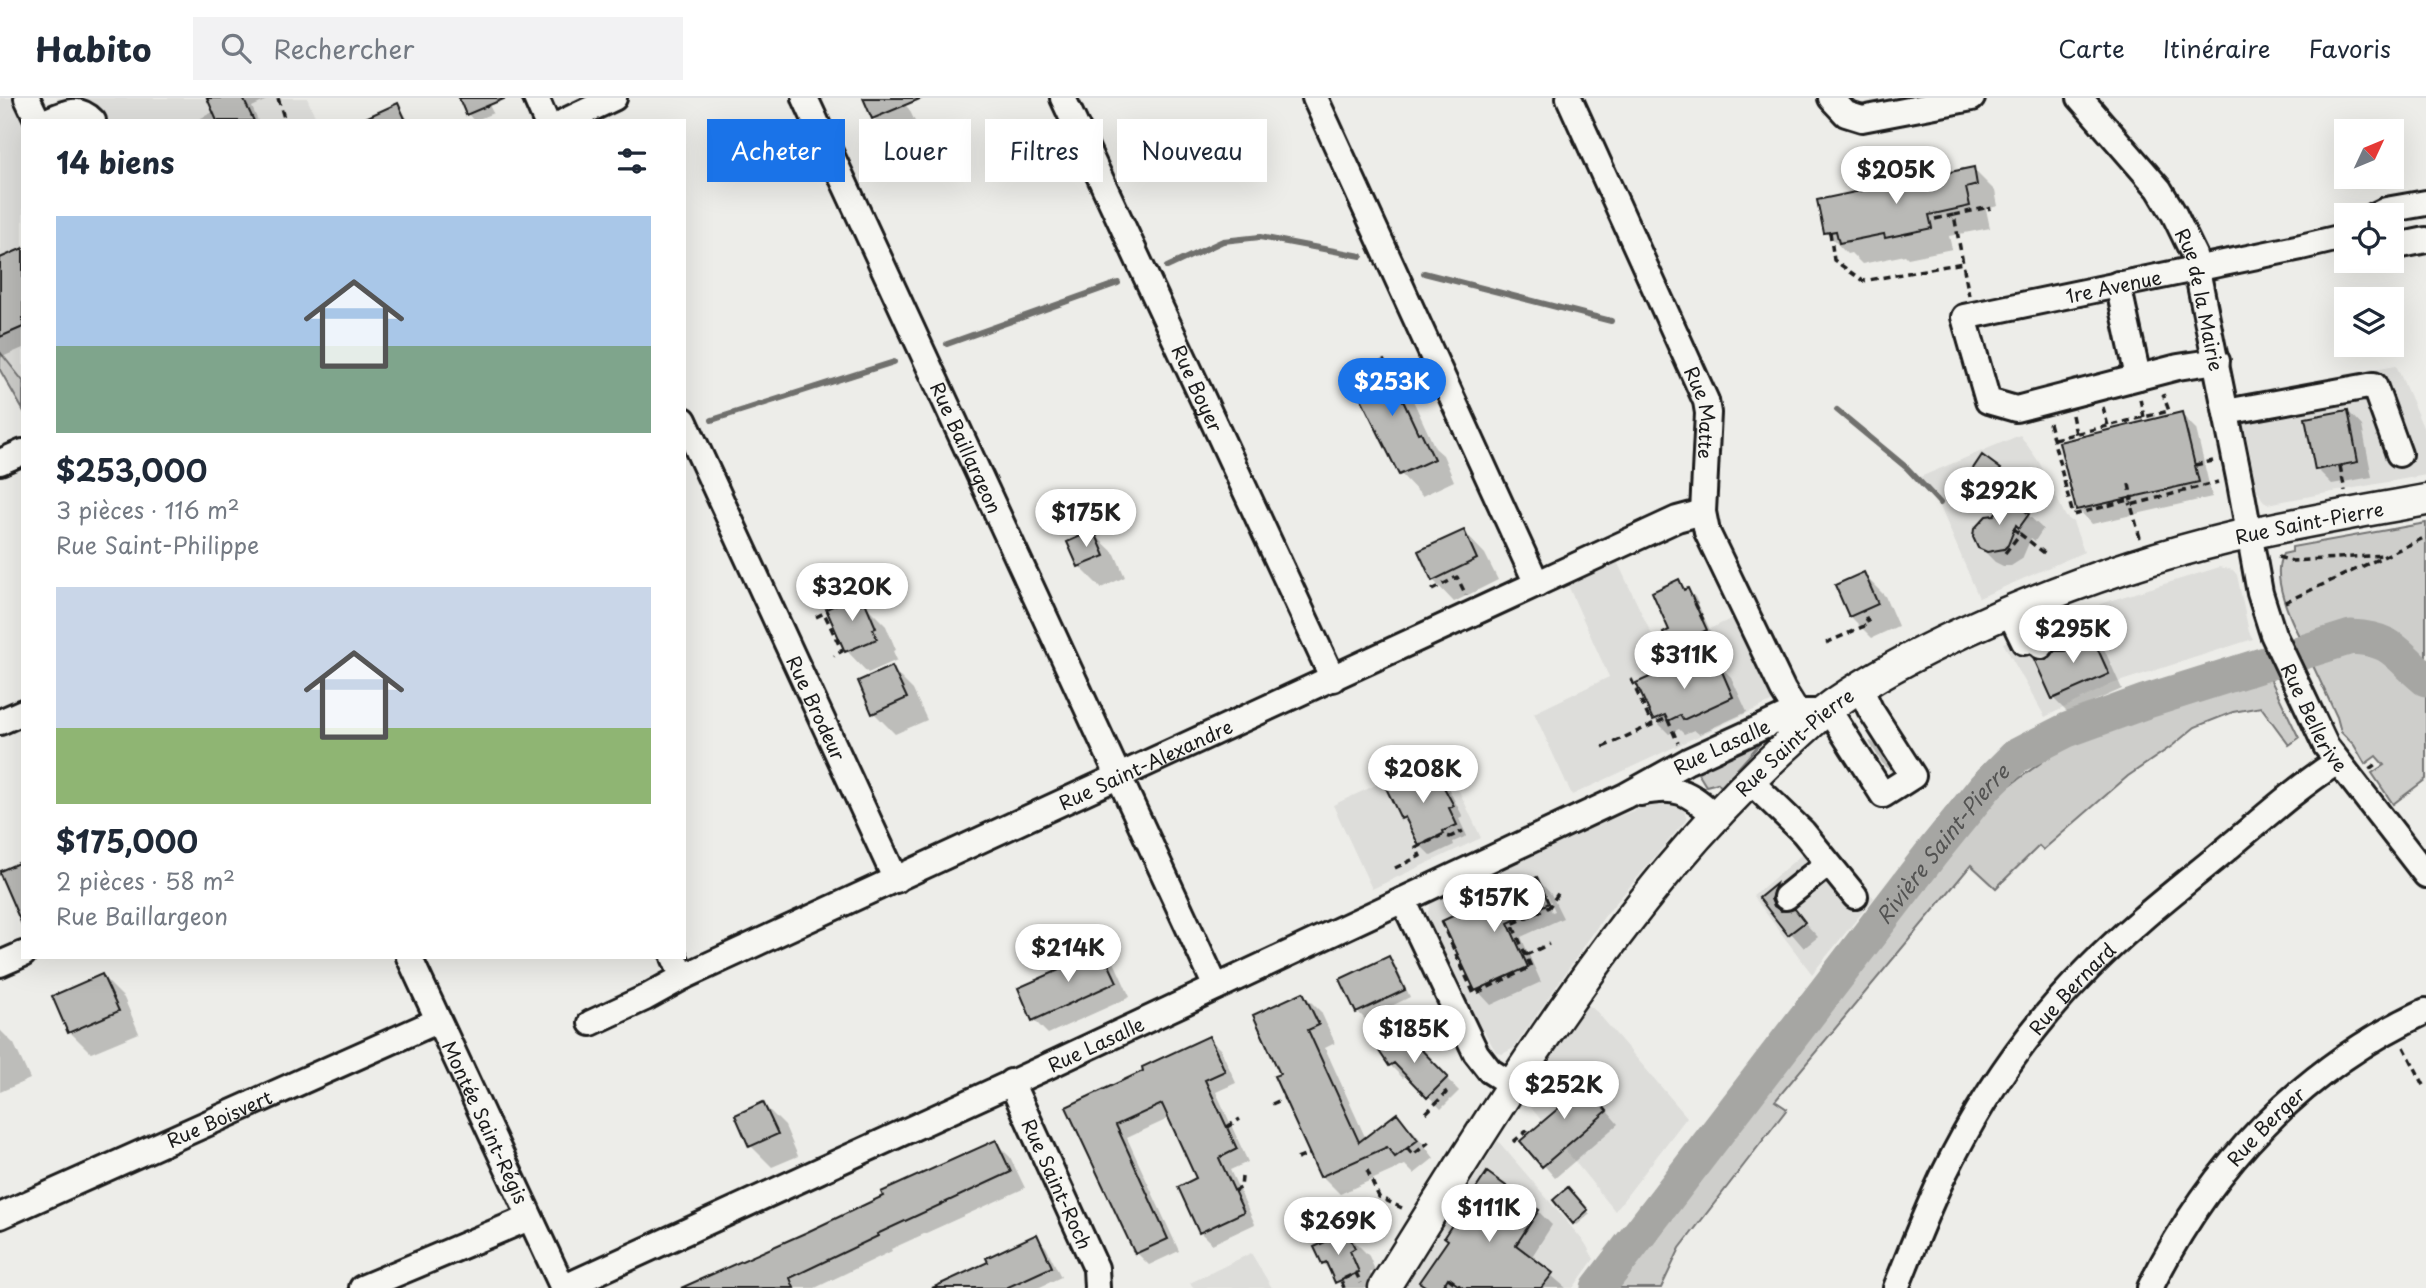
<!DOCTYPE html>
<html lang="fr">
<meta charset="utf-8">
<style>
body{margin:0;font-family:"Playpen Sans",sans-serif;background:#f2f2f3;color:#1f2937;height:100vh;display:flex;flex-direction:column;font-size:26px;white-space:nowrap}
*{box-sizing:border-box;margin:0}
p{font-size:23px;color:#747a83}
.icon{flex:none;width:38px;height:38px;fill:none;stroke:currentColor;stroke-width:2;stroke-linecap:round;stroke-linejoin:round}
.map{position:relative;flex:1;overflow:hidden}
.sheet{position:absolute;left:21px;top:21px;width:665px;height:840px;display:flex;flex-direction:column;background:#fff;border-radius:0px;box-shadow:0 7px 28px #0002}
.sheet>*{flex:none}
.guide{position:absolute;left:707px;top:21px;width:665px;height:63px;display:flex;gap:14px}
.needle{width:46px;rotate:46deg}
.buttons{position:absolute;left:2334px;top:21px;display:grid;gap:14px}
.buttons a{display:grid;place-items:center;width:70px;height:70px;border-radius:0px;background:#fff;box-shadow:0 7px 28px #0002;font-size:35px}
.price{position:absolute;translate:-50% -60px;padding:0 16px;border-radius:24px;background:#fff;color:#222;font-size:23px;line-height:46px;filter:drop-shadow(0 2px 4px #0008)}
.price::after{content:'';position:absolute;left:50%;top:42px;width:21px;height:16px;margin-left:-10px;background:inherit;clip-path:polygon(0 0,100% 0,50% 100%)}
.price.current{background:#1a73e8;color:#fff}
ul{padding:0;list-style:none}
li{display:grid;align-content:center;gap:14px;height:371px;padding:0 35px}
li span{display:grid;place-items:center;height:217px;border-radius:0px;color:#555}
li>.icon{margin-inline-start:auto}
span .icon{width:126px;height:126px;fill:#fffc;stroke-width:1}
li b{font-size:30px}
h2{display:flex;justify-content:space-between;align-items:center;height:84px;padding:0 35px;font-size:30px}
.chip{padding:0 24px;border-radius:0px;background:#fff;box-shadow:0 7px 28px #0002;font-size:24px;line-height:63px}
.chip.current{background:#1a73e8;color:#fff}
header{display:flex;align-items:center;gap:42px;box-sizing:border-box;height:98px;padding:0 35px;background:#fff;border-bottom:2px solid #e0e1e3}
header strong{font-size:33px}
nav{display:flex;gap:38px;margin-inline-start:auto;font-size:24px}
.search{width:490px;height:63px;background:#f2f2f3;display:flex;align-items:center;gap:18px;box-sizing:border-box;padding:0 24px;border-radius:0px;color:#747a83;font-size:26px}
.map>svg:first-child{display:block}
.built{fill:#ddddda}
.green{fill:#cececb;stroke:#757574;stroke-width:2}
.shadow{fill:#0003;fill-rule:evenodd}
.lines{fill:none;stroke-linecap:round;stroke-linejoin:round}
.stream{stroke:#6f6f6d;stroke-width:6}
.river{stroke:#a6a6a3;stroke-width:35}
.building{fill:#b9b9b6;stroke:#1c1c1c;stroke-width:2}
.minor-casing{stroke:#1c1c1c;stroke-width:30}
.major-casing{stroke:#1c1c1c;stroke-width:35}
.path{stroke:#1c1c1c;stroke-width:3.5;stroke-dasharray:7 5;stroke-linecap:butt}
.minor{stroke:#f6f6f2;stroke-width:24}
.major{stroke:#f6f6f2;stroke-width:30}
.labels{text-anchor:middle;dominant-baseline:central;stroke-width:5;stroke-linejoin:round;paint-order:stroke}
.street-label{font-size:19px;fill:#1c1c1c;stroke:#f6f6f2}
.water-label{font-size:21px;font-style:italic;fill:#535352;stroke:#f6f6f2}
</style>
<header>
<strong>Habito</strong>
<div class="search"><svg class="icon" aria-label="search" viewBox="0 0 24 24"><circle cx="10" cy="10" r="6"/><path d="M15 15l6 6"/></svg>Rechercher</div>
<nav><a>Carte</a><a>Itinéraire</a><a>Favoris</a></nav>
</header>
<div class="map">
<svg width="2426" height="1190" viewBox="0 0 2426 1190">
<rect width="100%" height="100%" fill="#edede9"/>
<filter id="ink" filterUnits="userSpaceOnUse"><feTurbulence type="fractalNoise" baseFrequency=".0143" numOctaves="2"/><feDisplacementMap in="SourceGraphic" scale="14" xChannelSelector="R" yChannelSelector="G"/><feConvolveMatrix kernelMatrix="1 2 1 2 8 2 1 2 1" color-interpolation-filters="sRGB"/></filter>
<g filter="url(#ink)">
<path class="built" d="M0 0H12L23 25V312L0 272Z
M57 0H307L317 23H68Z
M2396 267 2426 336V377L2267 406 2262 401 2257 392 2238 296Z
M2020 337 2039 364 2066 419 2073 424 2084 454 1979 500 1939 406 1913 382Z
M1615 459 1660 554 1735 519 1773 603 1572 697 1534 615 1609 579 1566 483Z
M2220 469 2233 472 2237 477 2249 534 2253 541 2112 586 2045 619 2003 545 2112 502Z
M1442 656 1481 740 1372 791 1333 707Z
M1668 699 1684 712 1687 721 1604 819 1514 950 1502 956 1496 954 1484 933 1479 935 1435 840 1429 825 1428 814 1431 805 1448 792 1526 755Z
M1820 741 1874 800 1812 876 1753 798Z
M1586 905 1597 914 1687 1019 1615 1113 1524 1001Z
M1498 1043 1585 1145 1594 1161 1573 1190H1404Z
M1251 1155 1272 1190H1194L1190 1185Z"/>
<path class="green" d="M0 254 23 283V312L0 272Z
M2426 425V570C2384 521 2358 528 2302 544 2291 523 2270 478 2283 456L2292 454V449Z
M2363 551 2387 557 2426 588V681L2393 706 2372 675 2384 667 2376 658 2365 666 2354 647 2341 634 2337 619 2309 559 2332 552Z
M2268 576 2299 640 2289 647 2261 609 2233 614 2195 629 2172 648 2128 678 2043 752 2039 748 1996 790 1971 767 1775 1003 1787 1011 1680 1150 1661 1190H1618L1949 755 1998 696 2065 647 2169 609Z
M1765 640 1721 689 1718 685 1706 688 1693 667Z"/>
<path class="shadow" d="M209 0H271L252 9 258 23H195L215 13Z
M460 0H490L487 3 493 15 474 23 468 16Z
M865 0H898L909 11 919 32 895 41 874 20Z
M398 7 409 23H373Z
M1973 71 1995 93 1998 108 1986 111 1990 130 1949 138 1952 151 1908 160 1905 157 1862 166 1851 155 1847 156 1826 134Z
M23 152V250L0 260V162Z
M1384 264 1405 285 1435 350 1443 357 1454 383 1422 398 1401 376Z
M2348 313 2362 328 2372 379 2332 386 2317 371Z
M2181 316 2196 331 2212 399 2092 426 2078 411Z
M1982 360 2003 375 1995 386 1977 374Z
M2028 417 2043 431 2035 443 2031 440 2022 461 2011 468H2003L1995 464 1980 449 1975 431 1986 420Z
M1464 434 1485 456 1498 482 1454 504 1433 482Z
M1093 435 1115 456 1125 479 1101 490 1079 468Z
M1863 476 1885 498 1898 528 1872 540 1850 518 1837 488Z
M1679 484 1695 499 1713 539 1677 556 1671 549Z
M857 499 886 528 896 552 893 553 897 562 868 575 847 553 828 512Z
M2087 529 2101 544 2122 591 2068 615 2053 600 2047 564 2066 555Z
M1716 564 1731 579 1747 614 1699 636 1694 632 1684 636 1679 631 1669 636 1654 621 1679 568 1688 577Z
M891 570 913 592 927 622 895 636 874 615Z
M1871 643 1886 657 1899 678 1897 679 1882 665 1869 644Z
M1433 671 1444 682 1463 719 1459 721 1467 738 1453 744 1454 747 1431 758 1420 747 1412 730 1402 720 1407 684Z
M1537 781 1551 796 1563 820 1521 839 1541 884 1491 907 1477 892 1445 824ZM1543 796H1547L1555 813 1552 814Z
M1776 789 1789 802 1786 814 1794 813 1818 839 1804 850 1761 800Z
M1100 850 1114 864 1130 899 1048 936 1034 922 1077 866Z
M1388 861 1395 867 1410 899 1365 921 1358 914Z
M102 878 124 900 139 935 91 955 70 934Z
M1303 896 1321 914 1335 945 1325 950 1366 1041 1397 1017 1415 1035 1434 1060 1414 1076 1405 1067 1340 1096 1322 1078 1282 977Z
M0 932 14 946 30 981 0 994Z
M1405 938 1459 993 1441 1011 1407 976 1403 980 1390 967Z
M1209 940 1221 952 1236 985 1216 994 1248 1064 1230 1072 1255 1126 1212 1146 1200 1134 1198 1081 1170 1020 1127 1040 1179 1153 1149 1167 1137 1155 1068 1009 1146 974Z
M1569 989 1590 993 1618 1026 1555 1080 1523 1043 1563 1009Z
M763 1006 785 1028 798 1058 772 1069 751 1048Z
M995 1044 1010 1059 1025 1090 891 1151 892 1153 815 1190H706Z
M1568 1092 1590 1116 1577 1127 1556 1103Z
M1538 1113 1552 1127 1531 1160 1566 1190H1428L1421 1184Z
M1347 1136 1369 1158 1375 1172 1370 1175 1377 1190H1343L1323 1165Z
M1036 1138 1046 1149 1061 1179 1038 1190H936L990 1165Z"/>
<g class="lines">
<path class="stream" d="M1167 169 1223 143 1260 139 1361 158
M1424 175 1611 223
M947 246 1118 185
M1837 312 1907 370 1940 405
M712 322 894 264"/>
<path class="river" id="s1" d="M1598 1190 1931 756 1985 689 2016 658 2067 632 2144 604 2351 539C2395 541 2396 557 2426 581"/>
</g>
<path class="building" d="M207 0H243L254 23H217Z
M459 0H506L466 17Z
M863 0H922L872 21Z
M398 5 406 23H359Z
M1974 69 1977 87 1966 90 1970 108 1929 117 1932 130 1885 140 1884 136 1839 145 1836 133 1824 135 1817 102Z
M23 150V229L0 239V160Z
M1384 262 1418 335 1421 334 1434 361 1399 377 1350 278Z
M2348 312 2358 364 2315 372 2305 320Z
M2182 314 2199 384 2076 412 2059 344Z
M1982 357 2001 371 1991 385 1972 372Z
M2007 399 2029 416 2019 430 2016 427 2008 447 2004 451 1987 454 1978 450 1973 439 1974 431 1986 418 1994 417Z
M1094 432 1105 458 1078 469 1067 444Z
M1464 432 1477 461 1432 483 1418 453Z
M1864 474 1878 506 1849 519 1835 487Z
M1679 481 1684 492 1688 490 1707 532 1669 550 1663 535 1669 532 1652 494Z
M857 497 861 506 865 504 876 530 873 531 877 541 845 554 826 511Z
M2087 527 2109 576 2052 601 2034 561 2046 562 2055 553H2065L2074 543V533Z
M1717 562 1733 599 1683 622 1680 617 1668 623 1665 617 1653 622 1636 585 1679 566 1684 577Z
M892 568 907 600 872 616 858 583Z
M1433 669 1454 708 1449 710 1457 727 1443 733 1444 736 1419 748 1405 719 1401 721 1385 688 1404 679 1406 682Z
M23 763V829L0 776V773Z
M1537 779 1549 805 1508 825 1528 869 1475 893 1442 823Z
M1776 786 1771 801 1774 808 1781 813 1795 811 1805 824 1788 837 1759 800Z
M1100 848 1117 884 1032 923 1018 890 1075 865 1073 860Z
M1389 858 1405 892 1356 915 1340 881Z
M102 876 119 913 68 935 52 898Z
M1303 894 1319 927 1308 932 1359 1044 1397 1015 1418 1042 1395 1059 1387 1049 1320 1079 1274 978 1280 976 1253 917Z
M1406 936 1448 979 1427 1000 1394 965 1389 968 1379 953Z
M1209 938 1225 973 1205 982 1237 1051 1219 1060 1244 1114 1199 1135 1178 1089 1196 1080 1162 1006 1116 1027 1168 1141 1135 1156 1066 1009 1143 973 1142 969Z
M1578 979 1607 1013 1542 1069 1520 1043 1560 1009 1550 997 1566 983 1569 987Z
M763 1004 778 1036 749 1049 735 1017Z
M996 1042 1011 1074 877 1136 878 1138 790 1180 794 1190H681L805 1135 883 1098 881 1094Z
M1487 1074 1539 1112 1516 1147 1553 1175 1541 1190H1462L1448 1180 1442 1190H1428L1419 1184 1448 1142 1444 1139Z
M1568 1089 1588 1112 1573 1126 1553 1102Z
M1347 1134 1355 1150 1350 1153 1359 1174 1335 1185 1326 1164 1322 1166 1314 1149Z
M1037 1136 1052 1169 1006 1190H932L988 1164 986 1160Z"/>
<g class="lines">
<g class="minor-casing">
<g id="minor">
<path d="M27 0 38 23"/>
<path d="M536 0 546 23"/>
<path id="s2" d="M805 0 1216 889"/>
<path id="s3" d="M1063 0 1333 581"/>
<path d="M1315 0 1537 486"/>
<path id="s4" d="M1569 0 1706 303 1708 315 1703 414 1707 434 1783 592 1804 626"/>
<path d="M1831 0 1846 16 1862 21 1972 0"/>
<path id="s5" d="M2080 0 2159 91 2174 116 2194 157 2240 385 2260 495 2273 536 2326 648 2426 777"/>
<path d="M47 23C64 15 78 7 93 23"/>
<path d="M565 23 614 0"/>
<path d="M2376 117 2386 112 2426 105"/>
<path d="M2392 149 2426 142"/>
<path d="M2118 186 2138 279"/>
<path id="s6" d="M2217 263 2178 269 2016 311 1988 303 1964 219 2301 149 2347 138"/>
<path d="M2226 314 2374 287 2399 356"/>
<path id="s7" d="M684 322 896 782"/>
<path d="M0 364 23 354"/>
<path d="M2009 513 2024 544 2037 538"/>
<path d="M2041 548 2037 538 2057 530 2060 539"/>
<path d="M1828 611 1883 697 1913 678 1870 611 1860 589"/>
<path d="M0 624 23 614"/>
<path d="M1749 682 1803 734 1855 798"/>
<path d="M1640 695C1676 687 1688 693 1715 718"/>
<path d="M1786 799 1827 766"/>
<path d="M1403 802 1476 955 1490 973 1512 987"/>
<path id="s8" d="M409 859 563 1190"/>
<path d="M674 859 683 879"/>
<path d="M0 866 23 856"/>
<path id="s9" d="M591 925 645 900 683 879 1677 421 1703 414"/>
<path id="s10" d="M1011 984 1096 1170 1097 1190"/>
<path id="s11" d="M0 1118 437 923"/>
<path d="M362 1190 529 1120"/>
<path id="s12" d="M563 1190 1044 970 1625 698 1688 663 1795 614H1824"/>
<path id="s13" d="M1896 1190C1911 1152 1926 1114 1943 1078 1980 1002 2029 930 2089 870 2128 830 2173 795 2217 759 2256 727 2294 691 2337 664"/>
<path id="s14" d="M2150 1190C2210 1069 2302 970 2426 913"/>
</g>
</g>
<g class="major-casing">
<g id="major">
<path id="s15" d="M1384 1190C1474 1046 1562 900 1671 769 1707 726 1744 687 1785 649 1802 634 1818 617 1837 604 1877 576 1920 554 1963 534 2049 494 2138 462 2230 440 2295 425 2361 414 2426 402"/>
</g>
</g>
<path class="path" d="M278 0 285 23
M1954 117 1989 109 1990 112
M1935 121 1954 117 1969 198
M1830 134 1834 162 1863 183 1963 165
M1388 271 1401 284 1402 300
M2140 301 2144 319
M2103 309 2108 328
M2072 317 2076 336
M2049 325 2073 417 2129 402 2131 407
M2054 341 2169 313 2163 296
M2195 367 2213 363
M2340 368 2345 393
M2129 386 2132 401 2129 402
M2013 430 2020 436
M2140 440 2131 407 2218 384
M2005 455 2020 436 2047 457
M2278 459 2292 463 2385 457
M1432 492 1457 479 1466 497
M2285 504 2426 439
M1695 505 1703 522
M816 519 824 515 842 553 834 558
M2080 530 2104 520
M1826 545 1869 526 1863 513
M1631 581 1652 627
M1603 649 1667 620 1678 645
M2369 671 2376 666
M1395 770 1420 758 1416 750 1442 737 1450 739 1463 733
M1441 823 1474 896 1531 869 1512 826 1549 809 1559 794
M1526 857 1549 846
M2404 949 2426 991
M1539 1002 1555 987 1558 990
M1272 1006 1285 1000
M1426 1015 1446 995 1444 992
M1227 1029 1240 1021
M1513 1044 1529 1031 1531 1034
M1407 1050 1413 1057 1429 1044
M1297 1061 1310 1056
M1367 1072 1379 1099 1404 1111
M1234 1093 1241 1090 1242 1079
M1344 1190 1341 1182 1356 1175 1361 1185
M1442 1190 1448 1180 1462 1190"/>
<use href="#minor" class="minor"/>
<use href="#major" class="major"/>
</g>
</g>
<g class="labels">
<g class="street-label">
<text stroke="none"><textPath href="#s6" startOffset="476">1re Avenue</textPath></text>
<text stroke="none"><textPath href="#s5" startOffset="240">Rue de la Mairie</textPath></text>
<text stroke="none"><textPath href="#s3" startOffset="320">Rue Boyer</textPath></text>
<text stroke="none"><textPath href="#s4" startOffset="343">Rue Matte</textPath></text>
<text stroke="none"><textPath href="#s2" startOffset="385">Rue Baillargeon</textPath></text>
<text stroke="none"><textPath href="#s15" startOffset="1253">Rue Saint-Pierre</textPath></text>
<text stroke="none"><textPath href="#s7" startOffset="317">Rue Brodeur</textPath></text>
<text stroke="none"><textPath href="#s5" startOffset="676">Rue Bellerive</textPath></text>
<text stroke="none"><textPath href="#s15" startOffset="686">Rue Saint-Pierre</textPath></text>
<text stroke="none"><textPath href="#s12" startOffset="1279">Rue Lasalle</textPath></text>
<text stroke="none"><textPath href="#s9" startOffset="612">Rue Saint-Alexandre</textPath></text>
<text stroke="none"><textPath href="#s13" startOffset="350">Rue Bernard</textPath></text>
<text stroke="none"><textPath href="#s12" startOffset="586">Rue Lasalle</textPath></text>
<text stroke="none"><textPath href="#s11" startOffset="240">Rue Boisvert</textPath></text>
<text stroke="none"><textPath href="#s8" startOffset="182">Montée Saint-Régis</textPath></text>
<text stroke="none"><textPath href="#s14" startOffset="200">Rue Berger</textPath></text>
<text stroke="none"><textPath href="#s10" startOffset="112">Rue Saint-Roch</textPath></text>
</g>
<g class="water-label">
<text stroke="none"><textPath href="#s1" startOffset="562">Rivière Saint-Pierre</textPath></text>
</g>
</g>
</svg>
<div class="buttons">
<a><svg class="needle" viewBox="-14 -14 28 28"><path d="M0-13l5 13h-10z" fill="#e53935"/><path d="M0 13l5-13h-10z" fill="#747a83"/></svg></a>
<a><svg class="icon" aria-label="locate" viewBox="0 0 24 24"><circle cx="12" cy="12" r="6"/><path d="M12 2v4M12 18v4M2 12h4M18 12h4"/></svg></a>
<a><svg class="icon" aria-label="layers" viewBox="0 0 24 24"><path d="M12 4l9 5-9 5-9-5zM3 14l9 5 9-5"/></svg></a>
</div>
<b class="price" style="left:1896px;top:108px">$205K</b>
<b class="price current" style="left:1392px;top:320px">$253K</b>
<b class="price" style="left:1999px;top:429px">$292K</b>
<b class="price" style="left:1086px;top:451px">$175K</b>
<b class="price" style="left:852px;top:525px">$320K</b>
<b class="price" style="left:2073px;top:567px">$295K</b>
<b class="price" style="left:1684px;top:593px">$311K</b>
<b class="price" style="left:1423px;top:707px">$208K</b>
<b class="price" style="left:1494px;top:836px">$157K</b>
<b class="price" style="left:1068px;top:886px">$214K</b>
<b class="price" style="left:1414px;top:967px">$185K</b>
<b class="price" style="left:1564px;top:1023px">$252K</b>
<b class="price" style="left:1489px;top:1146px">$111K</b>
<b class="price" style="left:1338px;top:1159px">$269K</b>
<div class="guide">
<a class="chip current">Acheter</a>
<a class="chip">Louer</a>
<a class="chip">Filtres</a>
<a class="chip">Nouveau</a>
</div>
<section class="sheet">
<h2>14 biens<svg class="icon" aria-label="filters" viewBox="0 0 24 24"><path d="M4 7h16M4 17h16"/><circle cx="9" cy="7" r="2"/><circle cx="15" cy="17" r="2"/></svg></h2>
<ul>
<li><span style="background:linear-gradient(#a9c7e8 60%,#7fa58c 0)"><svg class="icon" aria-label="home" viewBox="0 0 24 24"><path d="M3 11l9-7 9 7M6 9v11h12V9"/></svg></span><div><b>$253,000</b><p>3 pièces · 116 m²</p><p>Rue Saint-Philippe</p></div></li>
<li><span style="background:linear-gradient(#c9d6e8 65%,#8fb573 0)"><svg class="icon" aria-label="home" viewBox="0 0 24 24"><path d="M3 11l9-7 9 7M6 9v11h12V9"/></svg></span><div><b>$175,000</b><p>2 pièces · 58 m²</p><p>Rue Baillargeon</p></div></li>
</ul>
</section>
</div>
